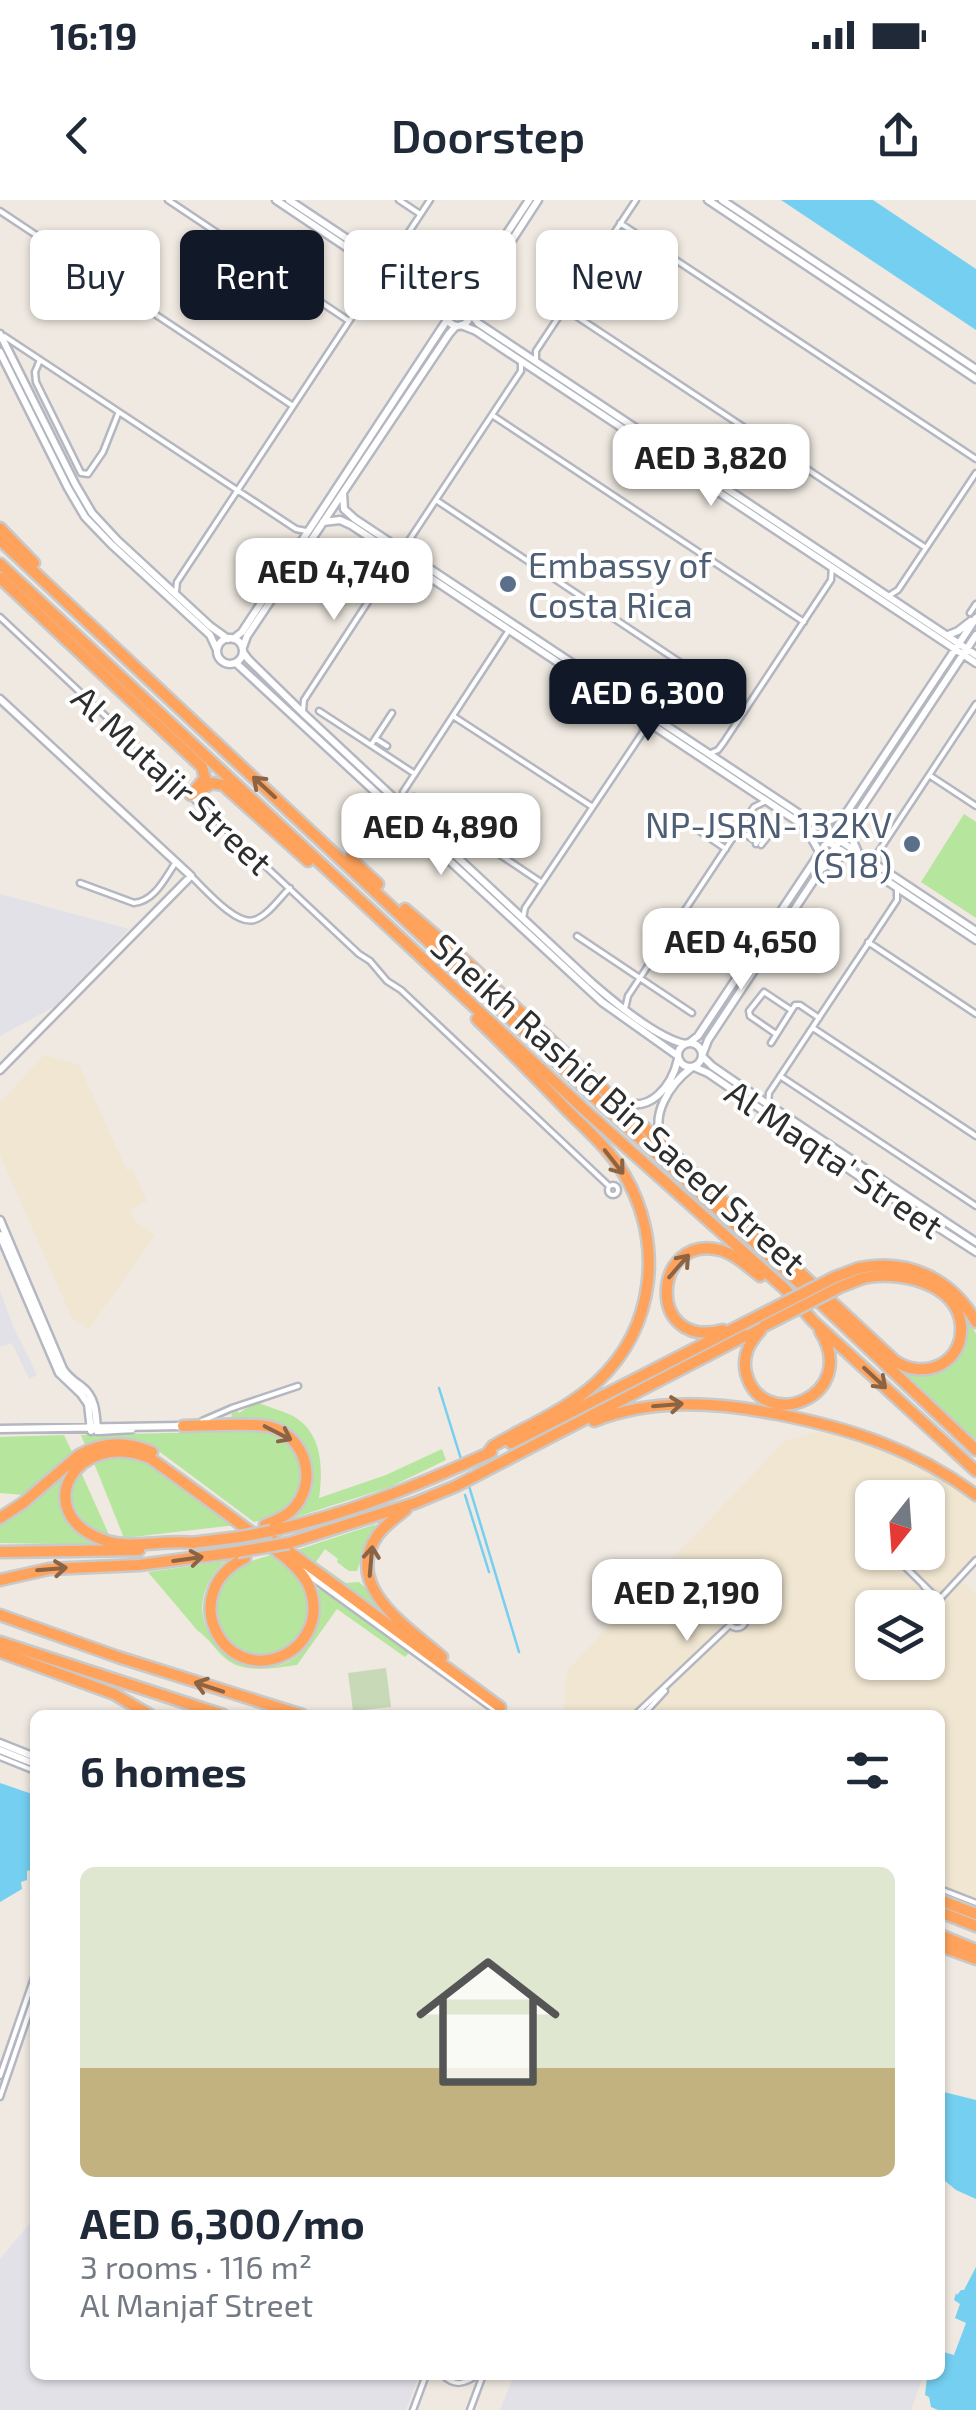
<!DOCTYPE html>
<meta charset="utf-8">
<style>
body{margin:0;font-family:"Exo 2",sans-serif;background:#f2f2f3;color:#1f2937;height:100vh;display:flex;flex-direction:column;font-size:38px;white-space:nowrap}
*{box-sizing:border-box;margin:0}
p{font-size:32px;color:#747a83}
.icon{flex:none;width:55px;height:55px;fill:none;stroke:currentColor;stroke-width:2;stroke-linecap:round;stroke-linejoin:round}
.map{position:relative;flex:1;overflow:hidden}
.side{position:absolute;left:30px;top:1510px;width:915px;height:670px;display:flex;flex-direction:column;background:#fff;border-radius:15px;box-shadow:0 2px 8px #0004}
.side>*{flex:none}
.hud{position:absolute;left:30px;top:30px;width:918px;height:90px;display:flex;gap:20px}
.needle{width:65px;rotate:197deg}
.buttons{position:absolute;left:855px;top:1280px;display:grid;gap:20px}
.buttons a{display:grid;place-items:center;width:90px;height:90px;border-radius:15px;background:#fff;box-shadow:0 2px 8px #0004;font-size:50px}
.price{position:absolute;translate:-50% -85px;padding:0 22px;border-radius:20px;background:#fff;color:#222;font-size:32px;line-height:65px;filter:drop-shadow(0 2px 5px #0008)}
.price::after{content:'';position:absolute;left:50%;top:60px;width:30px;height:22px;margin-left:-15px;background:inherit;clip-path:polygon(0 0,100% 0,50% 100%)}
.price.on{background:#111827;color:#fff}
ul{padding:0;list-style:none}
li{display:grid;align-content:center;gap:20px;height:530px;padding:0 50px}
li span{display:grid;place-items:center;height:310px;border-radius:15px;color:#555}
li>.icon{margin-inline-start:auto}
span .icon{width:180px;height:180px;fill:#fffc;stroke-width:1}
li b{font-size:42px}
h2{display:flex;justify-content:space-between;align-items:center;height:120px;padding:0 50px;font-size:42px}
.chip{padding:0 35px;border-radius:15px;background:#fff;box-shadow:0 2px 8px #0004;font-size:35px;line-height:90px}
.chip.on{background:#111827;color:#fff}
.status{display:flex;justify-content:space-between;align-items:center;height:70px;padding:0 50px;background:#fff;direction:ltr}
.status svg{height:28px;fill:currentColor}
header{display:flex;justify-content:space-between;align-items:center;height:130px;padding:0 50px;background:#fff;font-size:45px;font-weight:600}
.map>svg:first-child{display:block}
.industrial{fill:#e3e1e8}
.education{fill:#f0e6d1;fill-rule:evenodd}
.green{fill:#b6e59e}
.cemetery{fill:#c8d9b8}
.water{fill:#75cff0}
.lines{fill:none;stroke-linecap:round;stroke-linejoin:round}
.stream{stroke:#75cff0;stroke-width:2.5}
.street-casing{stroke:#b4b7c1;stroke-width:9}
.secondary-casing{stroke:#b4b7c1;stroke-width:11}
.highway-casing{stroke:#c9c9c9;stroke-width:15}
.street{stroke:#fff;stroke-width:4}
.secondary{stroke:#fff;stroke-width:6}
.highway{stroke:#ffa35c;stroke-width:10}
.highway-bridge-casing{stroke:#c9c9c9;stroke-width:15;stroke-linecap:butt}
.highway-bridge{stroke:#ffa35c;stroke-width:10}
.oneway{stroke:#8c6343}
.service-dot{fill:#5c6f8a;stroke:#fff;stroke-width:4}
.labels{text-anchor:middle;dominant-baseline:central;stroke-width:8;stroke-linejoin:round;paint-order:stroke}
.service-label{font-size:35px;fill:#4e5e75;stroke:#fff;text-anchor:start}
.street-label{font-size:35px;fill:#2e2e2e;stroke:#fff}
</style>
<div class="status"><b>16:19</b><svg viewBox="0 0 49 12"><path d="M0 12V9h3v3zM5 12V6h3v6zM10 12V3h3v9zM15 12V0h3v12zM26 1h20v11H26zM47 4h2v5h-2z"/></svg></div>
<header><svg class="icon" aria-label="back" viewBox="0 0 24 24"><path d="M15 5l-7 7 7 7"/></svg>Doorstep<svg class="icon" aria-label="share" viewBox="0 0 24 24"><path d="M12 15V3M7 8l5-5 5 5M5 13v7h14v-7"/></svg></header>
<div class="map">
<svg width="976" height="2210" viewBox="0 0 976 2210">
<rect width="100%" height="100%" fill="#efe9e1"/>
<path class="industrial" d="M0 694 129 729 54 807 0 836Z
M0 1091 14 1128 37 1175 29 1179 12 1143 0 1147Z
M35 2017V2175H419L406 2210H0V2059Z
M514 2175H918L923 2177 911 2210H500Z"/>
<path class="education" d="M44 855 79 865 127 971 132 969 147 1001 130 1010 135 1021 155 1035 89 1129 72 1118 0 955V903Z
M830 1229 868 1242 938 1274 976 1301V1357L959 1378 976 1394V1710L940 1695V1515H564L567 1471 625 1408 785 1241ZM872 1298H928V1352H872ZM872 1408H928V1462H872Z"/>
<path class="green" d="M964 614 976 622V718L921 682Z
M955 1099 965 1112 976 1134V1243L895 1167C902 1170 910 1175 918 1175 942 1177 968 1155 966 1130 965 1119 959 1109 955 1099Z
M259 1200 261 1204C271 1208 283 1211 293 1216 323 1233 323 1269 319 1298L386 1275 442 1249 446 1260 390 1287 293 1318C297 1311 303 1305 307 1298 320 1271 307 1235 279 1224 263 1218 246 1224 231 1218L232 1213 237 1210 239 1213Z
M260 1231C295 1237 316 1275 290 1304 281 1315 267 1319 254 1322L156 1249 145 1243 114 1239 99 1240 85 1245 81 1235Z
M64 1235 73 1254 24 1295 0 1293V1237Z
M121 1253 148 1261 236 1325 124 1338 92 1258Z
M75 1263C48 1299 63 1330 103 1345L0 1343V1323L21 1311Z
M80 1270 110 1337C81 1326 59 1300 80 1270Z
M376 1324 366 1344 357 1371H349L337 1362 338 1359 325 1349 316 1362 346 1383 359 1382C369 1390 374 1403 382 1413L294 1351Z
M274 1354C283 1363 293 1371 301 1382 308 1392 310 1406 307 1419 293 1478 203 1457 216 1398 222 1369 249 1361 274 1354Z
M225 1361C152 1432 275 1512 313 1436 320 1422 323 1407 316 1392L320 1388 409 1453 405 1457 337 1409 297 1465C275 1468 244 1474 226 1459 215 1450 209 1438 197 1430L148 1372Z"/>
<path class="cemetery" d="M386 1468 391 1507 353 1511 348 1473Z"/>
<path class="water" d="M781 0H873L976 69V130Z
M0 1583 35 1595V1669L27 1671V1680L21 1682 22 1689 0 1702Z
M940 1891 976 1900V1999L956 1990 944 1980H940Z
M976 2067V2210H938L931 2207 929 2197 925 2195 927 2177 940 2175V2160L943 2152 954 2155 966 2123 955 2118 960 2104 954 2100 956 2093 957 2095 961 2090H964Z"/>
<g class="lines">
<path class="stream" d="M439 1188 461 1259
M469 1286 519 1452
M465 1295 489 1372"/>
<g class="street-casing">
<path id="street" d="M168 0 349 121
M399 0 420 14
M0 11 293 206
M620 23 976 259
M380 60 393 56 430 0
M564 108 926 348
M4 136 296 329 306 331
M40 160 35 172 36 182 81 273 88 274 103 252 118 214
M536 160V151L636 0
M492 215 804 422
M436 300 747 507
M399 347 408 342 521 171V161
M176 391 177 382 377 79V71
M890 395 898 390 976 273
M970 413 976 404
M0 417 359 754 370 761 387 781 401 790 609 986
M303 511 304 500 392 365 403 360
M319 511 415 574
M453 516 591 606
M376 539 387 546
M371 545 392 513
M711 553 718 550 724 542 831 380 832 367
M929 575 976 606
M414 597 542 683
M402 604 403 592 509 430
M740 631 757 642
M701 632 726 649
M756 644 763 634 768 636
M761 645 773 630 779 633
M877 665V654L976 504
M191 676C204 688 236 726 254 720 268 716 280 697 290 688
M80 683 134 703C155 701 165 678 176 662
M523 718 525 708 643 532V520
M577 736 692 813
M868 742 976 814
M625 809 628 796 738 630 754 607 766 601
M813 828 976 936
M776 834 750 816 749 811 764 792 791 810
M771 843 795 805H800L819 818
M780 876 976 1006
M768 905 769 893 897 700V688
M608 990a5 5 0 1 1 10 0a5 5 0 1 1-10 0Z
M202 1221 232 1208 298 1186
M863 1325 872 1336
M890 1352 939 1400
M923 1385 937 1402 976 1360
M728 1419a9 9 0 1 1 18 0a9 9 0 1 1-18 0Z
M635 1515 730 1425
M643 1515 665 1491
M0 1557 35 1571
M940 1689 976 1703
M0 1876 35 1775
M0 1897 35 1795
M443 2175C454 2187 465 2184 477 2175
M413 2210 426 2175
M470 2210 483 2175"/>
</g>
<g class="secondary-casing">
<path id="secondary" d="M276 0 446 114
M289 0 436 98 451 104
M708 0 976 179
M722 0 976 169
M457 102 468 92 529 0
M446 114a12 12 0 1 1 24 0a12 12 0 1 1-24 0Z
M468 108 538 0
M470 113 478 123 976 455
M461 125 476 131 976 463
M0 134 75 284 92 313 117 340 210 426 228 439
M0 152 68 288 85 317 111 344 210 435 217 450
M343 293 344 309 355 319 976 731
M323 322 340 320 351 325 976 740
M948 435 958 431 971 421
M217 451a13 13 0 1 1 26 0a13 13 0 1 1-26 0Z
M233 439 242 432 447 120
M243 447 247 436 449 134 456 126
M243 452 248 459 305 515 592 783C615 803 657 838 685 844
M236 463 602 802 678 856
M0 499 191 676 0 870
M818 626 843 614
M847 628 857 650
M807 630 820 653
M823 668 847 654
M678 855a12 12 0 1 1 24 0a12 12 0 1 1-24 0Z
M689 843 698 836 976 418
M703 853 708 840 976 435
M703 857 712 866 757 897 976 1042
M694 867 708 873 866 981 976 1052
M621 901C650 914 672 886 678 859
M664 942C648 917 670 884 691 868
M0 1020 63 1169C68 1177 73 1180 81 1186 96 1197 96 1214 97 1231
M0 1035 59 1173 81 1194 88 1204 91 1231
M0 1229 182 1226
M100 1231 132 1229
M300 1368 503 1515
M0 1543 35 1557
M0 1550 35 1564"/>
</g>
<g class="highway-casing">
<path id="highway" d="M0 328 34 363
M0 340 594 897 795 1079 976 1250
M0 364 587 912 786 1090 813 1121 976 1271
M0 378 202 567 205 578 191 595
M201 590 212 583 223 585 308 661
M350 658 378 684
M405 709 470 765 895 1161C925 1181 964 1163 961 1125 957 1082 896 1070 863 1078
M477 819C508 849 538 880 568 911 587 930 610 950 624 974 664 1042 656 1127 597 1182 568 1209 527 1226 493 1246L487 1254
M859 1068C908 1058 952 1079 976 1122
M723 1130C645 1151 652 1033 720 1050 735 1054 748 1067 760 1076
M760 1131C749 1143 742 1156 746 1173 762 1235 861 1197 820 1131
M594 1221C653 1198 715 1202 777 1214 850 1228 916 1250 976 1295
M183 1226C205 1226 252 1222 271 1227 306 1237 319 1283 292 1310 285 1317 275 1321 265 1325
M511 1243 743 1124
M406 1309C396 1318 384 1325 377 1336 342 1387 409 1428 442 1457
M0 1318 23 1303 79 1255C103 1241 127 1241 152 1252
M271 1331C348 1314 419 1285 491 1252
M275 1341 500 1507
M191 1343 240 1337
M194 1343C164 1339 130 1351 101 1339 30 1312 75 1228 150 1258 186 1284 221 1309 256 1336 274 1349 296 1363 307 1382 314 1396 316 1413 310 1427 305 1439 297 1449 284 1455 222 1484 176 1392 245 1358
M289 1343 415 1303 456 1286 764 1126
M0 1352 139 1350
M0 1380 49 1369 139 1365 237 1352
M0 1415 118 1457 302 1515
M0 1442 223 1515
M0 1452 114 1494 150 1515
M940 1700 976 1714
M940 1712 976 1726
M940 1735 976 1750
M940 1746 976 1759"/>
</g>
<use href="#street" class="street"/>
<use href="#secondary" class="secondary"/>
<use href="#highway" class="highway"/>
<g class="highway-bridge-casing">
<path id="highway-bridge" d="M743 1124 835 1077 859 1068
M764 1126 840 1087 863 1078
M240 1337 271 1331
M237 1352 289 1343"/>
</g>
<use href="#highway-bridge" class="highway-bridge"/>
</g>
<defs><path id="oneway-shaft" d="M-6 0H5M1.5-3L5.5 0L1.5 3" fill="none" stroke-width="1.6" stroke-linecap="round" stroke-linejoin="round" transform="scale(2.5)"/></defs>
<g class="oneway">
<use href="#oneway-shaft" transform="translate(264 587) rotate(-137)"/>
<use href="#oneway-shaft" transform="translate(614 962) rotate(52)"/>
<use href="#oneway-shaft" transform="translate(679 1066) rotate(-49)"/>
<use href="#oneway-shaft" transform="translate(875 1178) rotate(43)"/>
<use href="#oneway-shaft" transform="translate(668 1205) rotate(-5)"/>
<use href="#oneway-shaft" transform="translate(278 1233) rotate(27)"/>
<use href="#oneway-shaft" transform="translate(188 1359) rotate(-8)"/>
<use href="#oneway-shaft" transform="translate(371 1361) rotate(-85)"/>
<use href="#oneway-shaft" transform="translate(52 1369) rotate(-5)"/>
<use href="#oneway-shaft" transform="translate(209 1487) rotate(-162)"/>
</g>
<g class="service-dot">
<circle cx="508" cy="384" r="10"/>
<circle cx="912" cy="644" r="10"/>
</g>
<g class="labels">
<g class="service-label">
<text x="528" y="364">Embassy of<tspan x="528" dy="40">Costa Rica</tspan></text>
<text x="892" y="624" text-anchor="end">NP-JSRN-132KV<tspan x="892" dy="40">(S18)</tspan></text>
</g>
<g class="street-label">
<text transform="translate(173 579) rotate(43)">Al Mutajir Street</text>
<text transform="translate(619 903) rotate(42)">Sheikh Rashid Bin Saeed Street</text>
<text transform="translate(835 958) rotate(34)">Al Maqta' Street</text>
</g>
</g>
</svg>
<div class="buttons">
<a><svg class="needle" viewBox="-14 -14 28 28"><path d="M0-13l5 13h-10z" fill="#e53935"/><path d="M0 13l5-13h-10z" fill="#747a83"/></svg></a>
<a><svg class="icon" aria-label="layers" viewBox="0 0 24 24"><path d="M12 4l9 5-9 5-9-5zM3 14l9 5 9-5"/></svg></a>
</div>
<b class="price" style="left:711px;top:309px">AED 3,820</b>
<b class="price" style="left:334px;top:423px">AED 4,740</b>
<b class="price on" style="left:648px;top:544px">AED 6,300</b>
<b class="price" style="left:441px;top:678px">AED 4,890</b>
<b class="price" style="left:741px;top:793px">AED 4,650</b>
<b class="price" style="left:687px;top:1444px">AED 2,190</b>
<div class="hud">
<a class="chip">Buy</a>
<a class="chip on">Rent</a>
<a class="chip">Filters</a>
<a class="chip">New</a>
</div>
<section class="side">
<h2>6 homes<svg class="icon" aria-label="filters" viewBox="0 0 24 24"><path d="M4 7h16M4 17h16"/><circle cx="9" cy="7" r="2"/><circle cx="15" cy="17" r="2"/></svg></h2>
<ul>
<li><span style="background:linear-gradient(#dfe7d0 65%,#c2b280 0)"><svg class="icon" aria-label="home" viewBox="0 0 24 24"><path d="M3 11l9-7 9 7M6 9v11h12V9"/></svg></span><div><b>AED 6,300/mo</b><p>3 rooms · 116 m²</p><p>Al Manjaf Street</p></div></li>
</ul>
</section>
</div>
